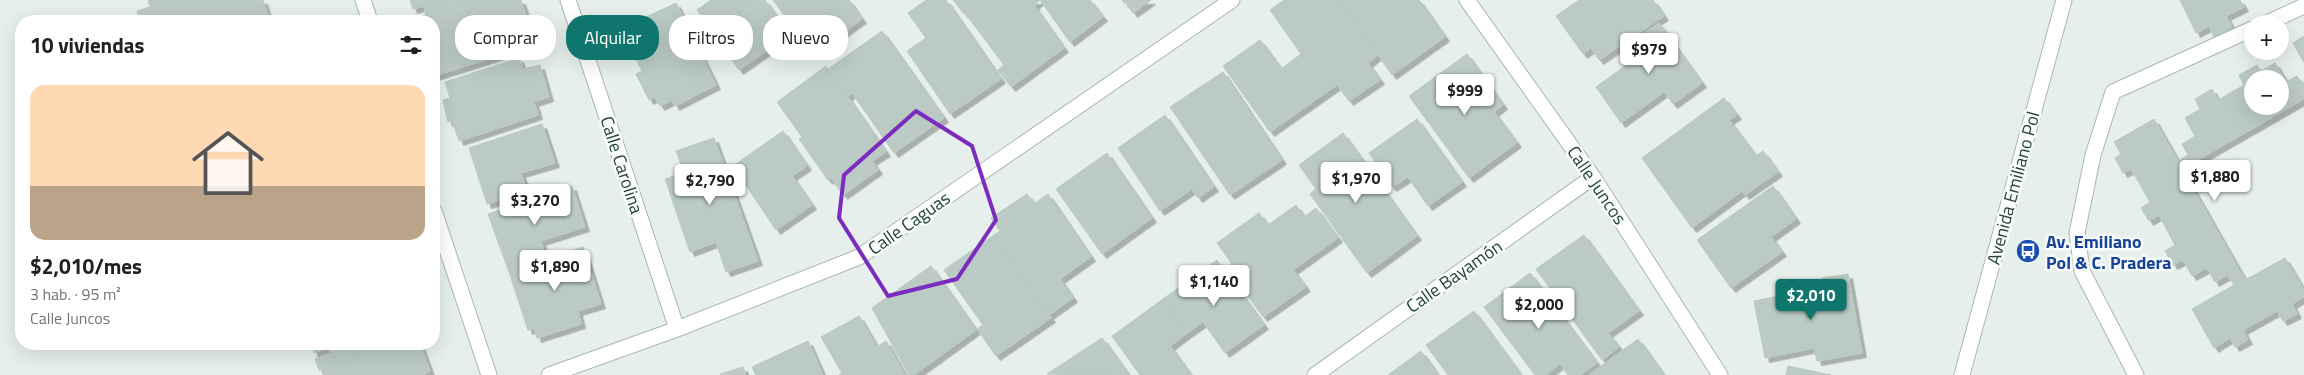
<!DOCTYPE html>
<html lang="es">
<meta charset="utf-8">
<style>
body{margin:0;font-family:"Titillium Web",sans-serif;background:#f6f6f6;color:#202124;height:100vh;display:flex;flex-direction:column;font-size:19px;white-space:nowrap}
*{box-sizing:border-box;margin:0}
p{font-size:16px;color:#757577}
.icon{flex:none;width:28px;height:28px;fill:none;stroke:currentColor;stroke-width:2;stroke-linecap:round;stroke-linejoin:round}
.map{position:relative;flex:1;overflow:hidden}
.side{position:absolute;left:15px;top:15px;width:425px;height:335px;display:flex;flex-direction:column;background:#fff;border-radius:20px;box-shadow:0 5px 20px #0002}
.side>*{flex:none}
.banner{position:absolute;left:455px;top:15px;width:475px;height:45px;display:flex;gap:10px}
.fabs{position:absolute;left:2244px;top:15px;display:grid;gap:10px}
.fabs a{display:grid;place-items:center;width:45px;height:45px;border-radius:50%;background:#fff;box-shadow:0 5px 20px #0002;font-size:25px}
.price{position:absolute;translate:-50% -42px;padding:0 11px;border-radius:5px;background:#fff;color:#222;font-size:16px;line-height:32px;filter:drop-shadow(0 1px 2px #0008)}
.price::after{content:'';position:absolute;left:50%;top:30px;width:15px;height:11px;margin-left:-8px;background:inherit;clip-path:polygon(0 0,100% 0,50% 100%)}
.price.selected{background:#0f766e;color:#fff}
ul{padding:0;list-style:none}
li{display:grid;align-content:center;gap:10px;height:265px;padding:0 15px}
li+li{border-top:1px solid #e0e0e0}
li span{display:grid;place-items:center;height:155px;border-radius:15px;color:#555}
li>.icon{margin-inline-start:auto}
span .icon{width:90px;height:90px;fill:#fffc;stroke-width:1}
li b{font-size:21px}
h2{display:flex;justify-content:space-between;align-items:center;height:60px;padding:0 15px;font-size:21px}
.tag{padding:0 18px;border-radius:20px;background:#fff;box-shadow:0 5px 20px #0002;font-size:18px;line-height:45px}
.tag.selected{background:#0f766e;color:#fff}
.map>svg:first-child{display:block}
.building{fill:#bbcac4;stroke:#b8c9c2;fill-rule:evenodd;filter:url(#shadow)}
.lines{fill:none;stroke-linecap:round;stroke-linejoin:round}
.lane-casing{stroke:#a8b8b2;stroke-width:17}
.street-casing{stroke:#a8b8b2;stroke-width:17}
.lane{stroke:#fff;stroke-width:15}
.street{stroke:#fff;stroke-width:15}
.marked{fill:none;stroke:#7b2cbf;stroke-width:4;stroke-linejoin:round}
.labels{text-anchor:middle;dominant-baseline:central;stroke-width:5;stroke-linejoin:round;paint-order:stroke}
.street-label{font-size:18px;fill:#24423a;stroke:#f7fbf9}
.transit-label{font-size:18px;font-weight:bold;fill:#164399;stroke:#f7fbf9;text-anchor:start}
</style>
<div class="map">
<svg width="2304" height="375" viewBox="0 0 2304 375">
<defs>
<filter id="shadow"><feDropShadow dx="4.5" dy="4.5" stdDeviation="0" flood-color="#0004"/></filter>
</defs>
<rect width="100%" height="100%" fill="#e6efeb"/>
<path class="building" d="M148 0H263L269 19 261 21H140L137 11 150 7Z
M410 0H446L413 9Z
M446 0H521L531 30 519 33 523 48 434 76V21H418L417 18 426 15 424 6Z
M711 0H765L792 40 775 52 772 47 739 70 697 10Z
M773 0H849L862 19 830 42 816 22 798 34Z
M926 0H946L1001 79 950 114 907 51 926 38 908 13Z
M953 0H1030L1064 48 1011 87 998 70 1004 65 965 13 964 14Z
M1030 0H1090L1103 17 1070 42 1040 0 1033 6Z
M1122 0H1151L1133 13 1126 2 1125 4Z
M1284 0H1340L1378 55 1368 63 1380 80 1349 101 1337 85 1270 132 1223 66 1260 40 1281 69 1301 54 1270 10Z
M1340 0H1419L1445 37 1392 75Z
M1579 0H1653L1664 16 1599 60 1591 48 1583 54 1556 16Z
M2180 0H2240L2244 7 2226 16 2232 27 2214 37 2209 26 2196 33Z
M676 3 716 85 675 106 672 100 660 106 655 97 649 100 636 74 642 71 621 29Z
M1659 23 1702 83 1673 104 1664 92 1621 123 1596 87 1635 59 1626 46Z
M882 31 944 118 894 153 852 93 847 97 828 69Z
M2304 36V63L2293 43Z
M1467 54 1503 105 1494 112 1517 143 1469 178 1409 96Z
M519 58 523 69 540 65 549 97 534 102 538 115 459 141 452 120 448 122 443 100 450 98 445 82Z
M2275 63 2286 82 2297 76 2304 86V99L2182 169 2245 280 2285 258 2304 290V297L2292 304 2297 314 2283 321 2277 311 2243 330 2248 340 2235 347 2230 338 2214 348 2192 309 2234 285 2227 275 2215 282 2207 268 2192 276 2183 260 2173 265 2165 251 2175 245 2159 215 2149 221 2141 208 2150 202 2131 169 2123 173 2115 158 2121 154 2114 142 2154 119 2178 161 2188 155 2182 144 2195 136 2185 118 2200 109 2195 99 2212 89 2218 100 2244 85 2239 75 2257 65 2261 71ZM2252 79H2280V106H2252Z
M826 66 886 152 872 161 878 170 843 195 831 178 828 180 799 139 802 137 777 102Z
M1223 72 1282 160 1230 195 1170 107Z
M1724 98 1737 115 1729 120 1756 156 1763 151 1778 172 1745 195 1742 191 1692 228 1642 158Z
M1165 115 1214 187 1198 198 1192 189 1160 211 1118 148Z
M1417 119 1462 182 1428 206 1408 177 1392 187 1369 153Z
M542 124 555 163 521 173 527 191 487 204 469 148Z
M783 131 807 166 792 176 812 205 776 230 733 166Z
M1343 133 1417 236 1367 273 1310 194 1316 189 1299 165Z
M714 138 758 261 726 272 716 242 690 252 665 179 684 172 676 151Z
M1107 153 1152 218 1102 254 1056 189Z
M572 186 585 227 541 241 546 258 509 272 488 214Z
M1773 186 1796 219 1771 237 1782 252 1731 288 1697 240Z
M1027 194 1034 204 1048 194 1091 257 1060 279 1073 298 1049 315 994 235 1000 231 991 218Z
M1296 205 1304 217 1316 208 1338 238 1293 270 1306 287 1263 317 1227 267 1232 264 1217 243 1259 213 1268 225Z
M994 235 1051 318 996 356 977 329 983 325 944 270Z
M1584 235 1639 311 1608 333 1619 347 1602 360 1536 269Z
M583 247 601 304 578 311 581 324 537 338 534 328 528 330 509 272Z
M1217 260 1264 325 1225 353 1203 322 1186 334 1163 299Z
M931 266 976 330 914 375H909L872 308Z
M1530 273 1597 363 1580 375H1568L1560 364 1546 375H1535L1484 307Z
M1848 274 1862 353 1817 361 1814 348 1765 358 1754 301 1824 287 1822 278Z
M1163 299 1186 334 1170 346 1191 375H1140L1112 336Z
M1474 311 1521 375H1448L1426 345Z
M859 316 877 347 886 341 905 375H839L842 373 821 337Z
M1102 338 1129 375 1047 374Z
M1638 339 1664 375H1589Z
M808 341 823 375H756L752 367Z
M311 344H397L319 370 315 359 331 354 329 347 314 353Z
M397 344H420L430 371 422 375H325L323 369Z
M1421 351 1438 375H1388Z
M1788 366 1831 375H1786Z
M743 367 746 375 720 374Z"/>
<g class="lines">
<g class="lane-casing">
<path id="lane" d="M2265 24 2304 6
M2136 375 2082 271 2077 233 2093 155 2113 92 2252 29"/>
</g>
<g class="street-casing">
<path id="street" d="M363 0 370 21
M568 0 677 329
M1467 0 1593 177 1720 375
M434 211 489 375
M549 375 677 329 859 257 1232 0
M1315 375 1593 177
M1962 375 2064 0"/>
</g>
<use href="#lane" class="lane"/>
<use href="#street" class="street"/>
</g>
<path class="marked" d="M916 111 972 146 996 220 957 279 888 296 839 218 844 175Z"/>
<defs>
<g id="bus-disc" transform="scale(1.25)"><circle r="9.5" fill="#1a4fb4" stroke="#f7fbf9"/><path d="M-5-6H5V4H4V6H2V4H-2V6H-4V4H-5ZM-3.5-4V0h7V-4ZM-3.5 1.2v1.5H-2V1.2ZM2 1.2v1.5H3.5V1.2Z" fill="#fff"/></g>
</defs>
<g fill-rule="evenodd">
<use href="#bus-disc" x="2028" y="251"/>
</g>
<g class="labels">
<g class="street-label">
<text transform="translate(622 165) rotate(72)">Calle Carolina</text>
<text transform="translate(1597 185) rotate(56)">Calle Juncos</text>
<text transform="translate(2013 188) rotate(-75)">Avenida Emiliano Pol</text>
<text transform="translate(909 223) rotate(-35)">Calle Caguas</text>
<text transform="translate(1454 276) rotate(-35)">Calle Bayamón</text>
</g>
<g class="transit-label">
<text x="2046" y="241">Av. Emiliano<tspan x="2046" dy="21">Pol &amp; C. Pradera</tspan></text>
</g>
</g>
</svg>
<div class="fabs">
<a>+</a>
<a>−</a>
</div>
<b class="price" style="left:1649px;top:75px">$979</b>
<b class="price" style="left:1465px;top:116px">$999</b>
<b class="price" style="left:2215px;top:202px">$1,880</b>
<b class="price" style="left:1356px;top:204px">$1,970</b>
<b class="price" style="left:710px;top:206px">$2,790</b>
<b class="price" style="left:535px;top:226px">$3,270</b>
<b class="price" style="left:555px;top:292px">$1,890</b>
<b class="price" style="left:1214px;top:307px">$1,140</b>
<b class="price selected" style="left:1811px;top:321px">$2,010</b>
<b class="price" style="left:1539px;top:330px">$2,000</b>
<div class="banner">
<a class="tag">Comprar</a>
<a class="tag selected">Alquilar</a>
<a class="tag">Filtros</a>
<a class="tag">Nuevo</a>
</div>
<section class="side">
<h2>10 viviendas<svg class="icon" aria-label="filters" viewBox="0 0 24 24"><path d="M4 7h16M4 17h16"/><circle cx="9" cy="7" r="2"/><circle cx="15" cy="17" r="2"/></svg></h2>
<ul>
<li><span style="background:linear-gradient(#ffd9b3 65%,#b9a48a 0)"><svg class="icon" aria-label="home" viewBox="0 0 24 24"><path d="M3 11l9-7 9 7M6 9v11h12V9"/></svg></span><div><b>$2,010/mes</b><p>3 hab. · 95 m²</p><p>Calle Juncos</p></div></li>
</ul>
</section>
</div>
